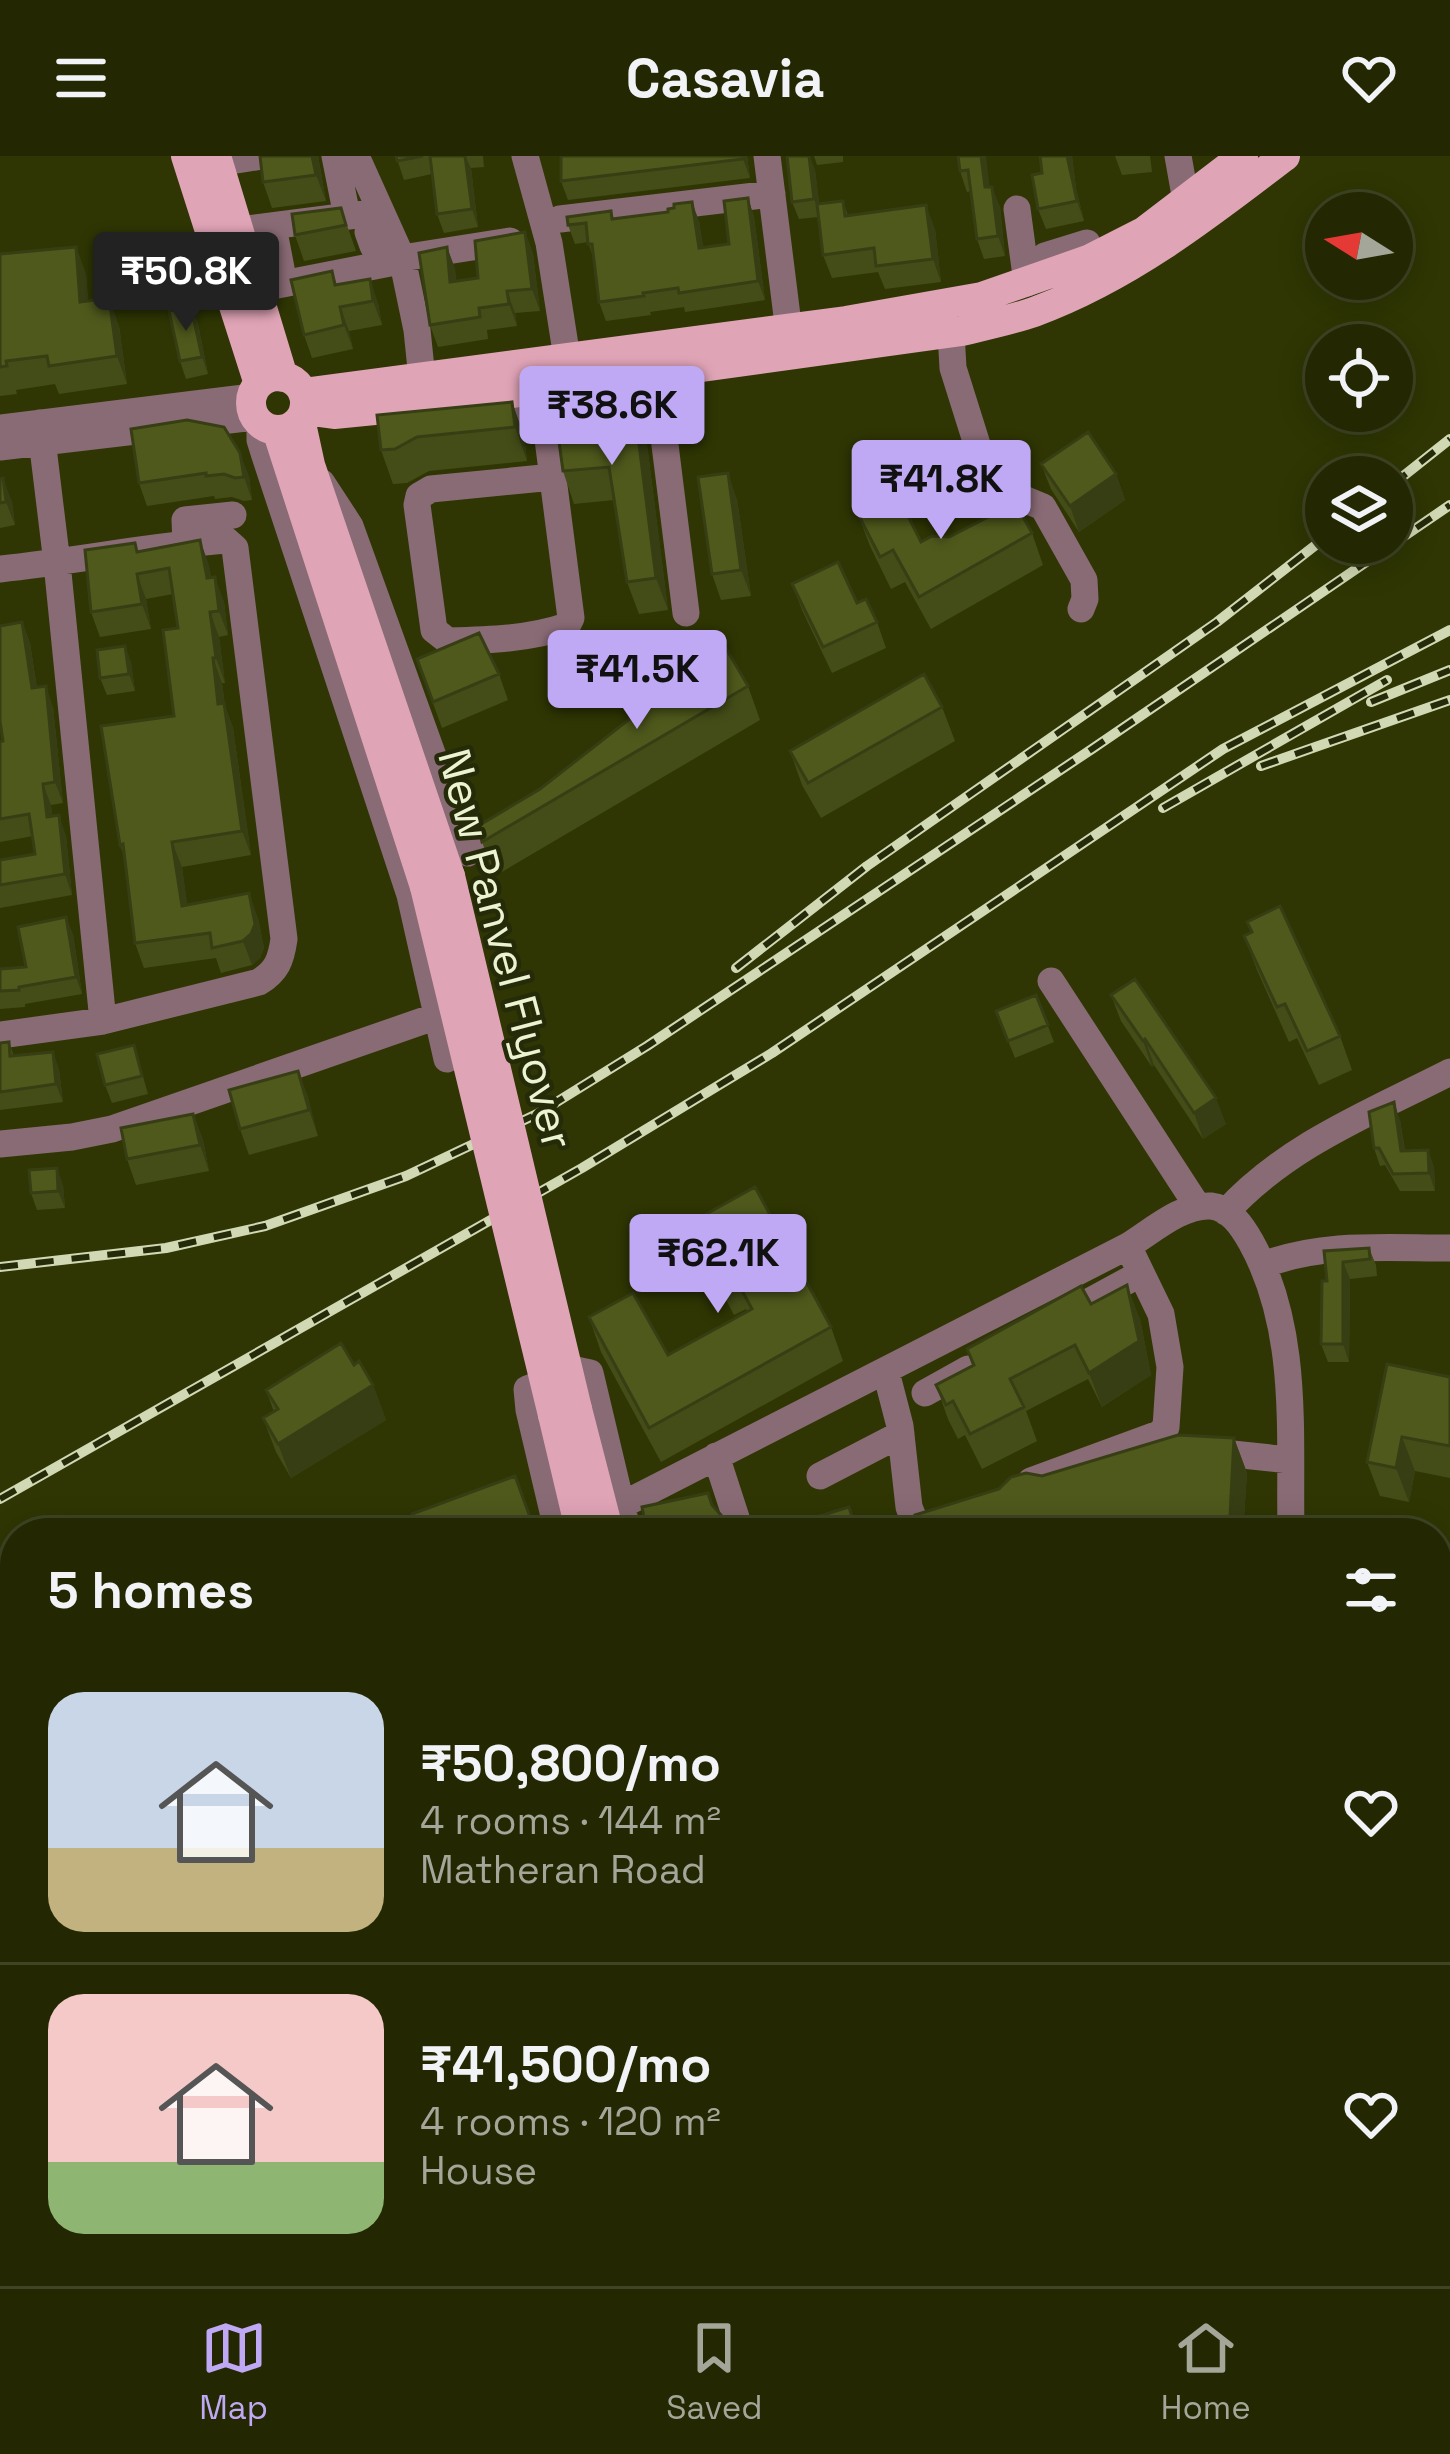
<!DOCTYPE html>
<meta charset="utf-8">
<style>
body{margin:0;font-family:"Space Grotesk",sans-serif;background:#2f3411;color:#f1f3f6;height:100vh;display:flex;flex-direction:column;font-size:45px;white-space:nowrap}
*{box-sizing:border-box;margin:0}
p{font-size:39px;color:#a3a699}
.icon{flex:none;width:66px;height:66px;fill:none;stroke:currentColor;stroke-width:2;stroke-linecap:round;stroke-linejoin:round}
.map{position:relative;flex:1;overflow:hidden}
.drawer{position:absolute;left:0px;top:1362px;width:1452px;height:768px;display:flex;flex-direction:column;background:#232802;border-radius:48px 48px 0 0;box-shadow:0 6px 30px #0003,0 0 0 3px #404424}
.drawer>*{flex:none}
.needle{width:78px;rotate:281deg}
.controls{position:absolute;left:1305px;top:36px;display:grid;gap:24px}
.controls a{display:grid;place-items:center;width:108px;height:108px;border-radius:50%;background:#232802;box-shadow:0 6px 30px #0003,0 0 0 3px #404424;font-size:60px}
.price{position:absolute;translate:-50% -102px;padding:0 27px;border-radius:12px;background:#bfa9f4;color:#111;font-size:39px;line-height:78px;filter:drop-shadow(0 3px 6px #0008)}
.price::after{content:'';position:absolute;left:50%;top:72px;width:36px;height:27px;margin-left:-18px;background:inherit;clip-path:polygon(0 0,100% 0,50% 100%)}
.price.current{background:#222;color:#fff}
ul{padding:0;list-style:none}
li{display:flex;align-items:center;gap:36px;height:300px;padding:0 48px}
li+li{border-top:3px solid #404424}
li span{display:grid;place-items:center;flex:none;width:336px;height:240px;border-radius:36px;color:#555}
li>.icon{margin-inline-start:auto}
span .icon{width:144px;height:144px;fill:#fffc;stroke-width:1}
li b{font-size:51px}
h2{display:flex;justify-content:space-between;align-items:center;height:144px;padding:0 48px;font-size:51px}
header{display:flex;justify-content:space-between;align-items:center;height:156px;padding:0 48px;background:#232802;font-size:54px;font-weight:700}
.tab-bar{display:flex;justify-content:space-around;align-items:center;height:168px;border-top:3px solid #404424;background:#232802;font-size:33px;color:#a3a699}
.tab-bar a{display:grid;justify-items:center;gap:6px}
.tab-bar .current{color:#bfa9f4}
.map>svg:first-child{display:block}
.lines{fill:none;stroke-linecap:round;stroke-linejoin:round}
.minor{stroke:#896b75;stroke-width:27}
.major{stroke:#e0a4b7;stroke-width:30}
.highway{stroke:#f9bfd2;stroke-width:36}
.rail-casing{stroke:#d1d8b4;stroke-width:10}
.rail{stroke:#252b09;stroke-width:6;stroke-dasharray:18;stroke-linecap:butt}
.major-bridge{stroke:#e0a4b7;stroke-width:30}
.wall{fill:#444d18}
.shaded-wall{fill:#373e14}
.building{fill:#4f591c;stroke:#373e14;stroke-width:3}
.labels{text-anchor:middle;dominant-baseline:central;stroke-width:9;stroke-linejoin:round;paint-order:stroke}
.street-label{font-size:45px;fill:#ecf3d2;stroke:#252b09}
</style>
<header><svg class="icon" aria-label="menu" viewBox="0 0 24 24"><path d="M4 6h16M4 12h16M4 18h16"/></svg>Casavia<svg class="icon" aria-label="heart" viewBox="0 0 24 24"><path d="M12 20l-8-8c-3-5 5-10 8-4 3-6 11-1 8 4z"/></svg></header>
<div class="map">
<svg width="1450" height="2130" viewBox="0 0 1450 2130">
<rect width="100%" height="100%" fill="#2f3603"/>
<g class="lines">
<path class="minor" d="M335 0 345 50
M356 0 402 102 417 174 424 242
M525 0 549 87 567 202
M767 0 791 192
M1178 0 1186 45
M218 7 262 0
M1017 53 1027 127
M560 63 772 38
M239 74 380 56
M251 80 271 78 275 81 281 112
M373 90 368 76 369 72 385 67
M1045 100 1087 87
M257 133 390 107 402 102 510 85
M951 177 953 212 986 317 1004 335 1043 351 1084 424 1085 443 1081 453
M656 217 686 457
M40 267 57 407 103 865
M260 267V284L265 300 410 739 447 903
M485 267 545 260 571 462 567 470C529 483 488 484 448 485L434 474 417 349 419 340 431 333 553 321
M0 272 252 241
M0 291 255 261
M322 327 350 370 468 697 515 669
M186 387 185 364 233 359
M0 413C76 405 150 390 226 384L235 392 284 783C281 804 277 815 259 826L103 865 0 879
M1051 825 1198 1051
M0 988 72 981 112 973 437 860
M1226 1056C1287 989 1372 956 1450 916
M1263 1109C1324 1086 1385 1092 1450 1092
M1059 1162 1140 1118
M886 1216 900 1270 909 1351 919 1376
M925 1237 968 1213
M1204 1295 1289 1304
M716 1300 741 1377
M820 1320 901 1278
M1031 1325 1159 1278 1166 1271 1170 1211 1161 1158 1128 1090
M622 1349 1128 1090C1151 1076 1182 1048 1211 1050 1230 1052 1242 1070 1251 1086 1300 1174 1289 1279 1291 1377
M558 1377 529 1254 527 1233 576 1214 590 1217 628 1377
M1437 1444 1450 1446
M0 1497 15 1491
M1437 1554 1450 1556
M0 1567 15 1609
M1437 1665 1450 1683
M0 1705 15 1700
M1437 1718 1450 1713
M1437 1832 1450 1847
M0 1859 15 1850
M0 2069 15 2060
M0 2097 15 2098
M300 2115 548 2130
M1063 2115C1068 2130 1080 2128 1094 2129L1105 2115
M1380 2115 1450 2128
M701 2130 702 2115"/>
<path class="major" d="M186 0 259 228
M216 0 283 221
M251 247a27 27 0 1 1 54 0a27 27 0 1 1-54 0Z
M303 237 846 165 982 141 1088 104 1145 75 1243 0
M304 254 334 258 425 249 962 175C986 169 1011 164 1034 156 1127 122 1207 60 1285 0
M300 263 310 309 450 720
M277 274 425 731
M577 1253 609 1377
M553 1259 581 1377"/>
<path class="highway" d="M1437 1480 1450 1481
M1437 1525 1450 1527
M0 1916 15 1905
M0 1968 15 1957
M0 2000 15 1989"/>
<g class="rail-casing">
<path id="rail" d="M1392 329 1450 283
M1371 546 1450 514
M1261 610 1450 544
M1163 652 1387 524
M736 812 867 710 1217 466 1326 381
M0 1111 166 1092 265 1070 406 1020 539 957 647 890 1092 593 1450 349
M0 1343 582 1012 772 897 1223 593 1450 474"/>
</g>
<use href="#rail" class="rail"/>
<path class="major-bridge" d="M450 720 577 1253
M425 731 553 1259"/>
</g>
<path class="wall" d="M260 0H318L326 45 272 52 263 26Z
M396 0H483L484 11 471 12 478 71 444 77 437 58 432 18 404 24Z
M561 0H747L750 22 568 44 561 25Z
M814 0H843V6L817 9Z
M958 0 990 31 1000 51 1005 100 984 103 977 83 971 35 967 36 960 15Z
M1040 0H1072L1076 32 1084 65 1046 73 1038 53 1042 17Z
M1115 0H1150L1152 16 1122 19Z
M815 14 819 48 843 45 848 60 935 73 941 126 885 133 878 116 832 122 823 99 818 61 799 63 792 46Z
M748 42 754 61 765 144 685 156 684 151 650 156 651 159 606 165 599 146 593 101 588 86 575 88 568 69 611 55 614 63 699 65 703 92 729 88Z
M341 52 356 95 304 105 295 79Z
M525 76 533 98 540 155 515 157 517 170 487 174 488 183 438 191 430 169 447 91 455 113 456 125 478 122Z
M76 91 86 119 88 145 119 170 127 228 59 238 55 228 16 234 17 238 0 240V98Z
M332 115 337 129 378 147 382 169 349 175 353 193 312 202 304 179Z
M191 151 198 168 208 218 186 223 180 205Z
M512 246 524 280 527 305 429 315 407 327 393 328 381 294Z
M644 265 668 454 639 458 627 426 614 344 574 348 563 315Z
M131 273 249 320 252 344 244 345 232 341 215 343 214 340 147 350 139 327Z
M1041 308 1116 318 1125 344 1079 376 1051 333Z
M0 323 12 346 15 369 0 372Z
M737 343 751 440 721 444 712 418Z
M858 358 921 386 949 381 1032 377 1043 409 931 473 905 426 891 433 870 390Z
M200 384 211 421 224 446 228 479 219 481 225 527H222L225 550 233 572 251 699 182 711 187 749 258 762 264 792 260 802 252 809 221 817 216 802 144 812 135 787 125 703 120 689 174 560 178 472 173 438 146 443 151 473 100 481 91 456 139 396Z
M792 428 857 447 877 466 886 492 832 517 802 454Z
M22 466 30 487 37 532 53 551 63 647 51 649 52 660 66 680 72 739 0 752V704L35 698 33 680 0 686V586L3 585Z
M125 490 131 507 135 535 107 539 100 522Z
M417 503 499 518 508 544 442 572Z
M748 530 760 564 495 720 482 686Z
M942 551 955 585 821 662 802 629 790 595Z
M73 778 82 838 25 848V851L0 853V813L26 811Z
M1244 780 1340 880 1352 914 1319 929 1297 882 1289 886 1257 814Z
M1036 839 1054 886 1015 902 996 855Z
M1111 839 1226 968 1203 983 1154 909 1152 911 1121 865Z
M9 886 14 900 59 913 63 946 0 954V887Z
M134 889 148 938 112 947 105 929Z
M298 915 318 980 249 999 240 973Z
M193 958 203 984 209 1015 136 1029 127 1003Z
M1400 964 1405 995 1428 994 1434 1012 1435 1035H1400L1385 1009 1380 1010 1374 992Z
M63 1029 65 1052 37 1054 31 1037Z
M690 1067 831 1171 843 1205 661 1306 601 1196 589 1161 668 1199 747 1155 746 1153 734 1159 703 1101Z
M1369 1092 1376 1109 1377 1120 1350 1123 1349 1206H1328L1321 1188 1327 1125 1324 1095Z
M1091 1148 1140 1163 1151 1219 1102 1251 1088 1223 1026 1255 1037 1285 982 1313 965 1279 958 1283 948 1263 936 1229 972 1210 967 1193Z
M354 1209 373 1229 386 1264 291 1322 276 1296 263 1262 274 1256 266 1234Z
M1450 1221V1322L1415 1315 1409 1346 1380 1340 1367 1306Z
M1234 1282 1247 1317 1243 1377H919L1042 1320Z
M712 1350 721 1359 728 1377H647Z
M1450 1556V1648L1437 1627V1560L1443 1561Z
M0 1635 14 1682 0 1688Z
M1450 1714V1813L1443 1795 1437 1788V1725Z
M1437 1845 1450 1850V1936L1437 1935Z
M1450 1949V2109L1437 2107V1954Z"/>
<path class="shaded-wall" d="M312 0H318L326 45 316 19Z
M465 0 471 12 478 71 472 53Z
M742 0H747L750 22 743 3Z
M810 0 815 14 821 60 814 43Z
M981 0H986L992 52 985 31Z
M1067 0H1072L1076 32 1084 65 1077 45Z
M992 31 1000 51 1005 100 998 80Z
M748 42 754 61 765 144 758 125Z
M692 46 699 65 706 111 699 92Z
M926 49 935 73 941 126 933 103Z
M525 76 533 98 540 155 532 133Z
M76 91 86 119 91 174 80 146Z
M447 91 455 113 458 148 450 126Z
M370 123 378 147 382 169 373 145Z
M507 135 515 157 517 170 509 148Z
M109 142 119 170 127 228 117 200Z
M191 151 198 168 208 218 202 201Z
M340 151 349 175 353 193 344 169Z
M632 233 644 265 668 454 656 422Z
M512 246 524 280 527 305 515 271Z
M240 297 249 320 252 344 244 321Z
M728 317 737 343 751 440 741 414Z
M1116 318 1125 344 1079 376 1070 350Z
M3 322 12 346 15 369 6 346Z
M200 384 209 409 216 447 207 422Z
M137 418 146 443 151 473 142 448Z
M215 421 224 446 228 479 219 455Z
M210 456 219 481 225 527 216 502Z
M22 466 30 487 40 553 32 532Z
M125 490 131 507 135 535 129 518Z
M213 502 222 527 225 550 233 572 251 699 242 675 218 548Z
M46 530 53 551 63 647 55 626Z
M43 628 51 649 55 682 47 661Z
M59 659 66 680 72 739 65 718Z
M172 686 182 711 191 774 182 750Z
M249 737 258 762 264 792 260 802 252 809 243 785Z
M66 761 73 778 82 838 76 821Z
M1145 883 1154 909 1152 911 1143 885Z
M53 896 59 913 63 946 56 928Z
M298 915 308 940 318 980 309 954Z
M1216 942 1226 968 1203 983 1194 957Z
M1394 946 1400 964 1407 1012 1401 995Z
M193 958 203 984 209 1015 200 989Z
M1428 994 1434 1012 1435 1035 1429 1017Z
M57 1012 63 1029 65 1052 58 1035Z
M1343 1106 1350 1123 1349 1206 1343 1188Z
M1127 1129 1140 1163 1151 1219 1102 1251 1089 1217Z
M373 1229 386 1264 291 1322 278 1288Z
M1402 1281 1415 1315 1409 1346 1396 1312Z
M1234 1282 1247 1317 1243 1377H1236L1230 1360Z
M0 1635 14 1682 0 1641Z
M1449 1846 1450 1850V1909L1443 1905Z"/>
<path class="building" d="M260 0H312L316 19 263 26Z
M396 0H423L397 5Z
M430 0H465L472 53 437 58Z
M561 0H742L743 3 561 25Z
M787 0H809L814 43 792 46Z
M958 0H981L985 31H992L998 80 977 83 968 14 960 15Z
M1040 0H1067L1077 45 1038 53 1032 19 1042 17Z
M748 42 758 125 679 137 678 132 643 137 644 140 599 146 592 88H588L586 67 568 69 567 61 611 55 612 63 668 56V53L674 52V48L692 46 699 92 729 88 724 45Z
M843 45 845 60 926 49 933 103 876 110 874 92 823 99 817 48Z
M341 52 346 69 295 79 292 58Z
M525 76 532 133 507 135 509 148 479 152 480 161 430 169 419 97 447 91 450 126 478 122 475 85Z
M76 91 80 146 109 142 117 200 49 210 47 200 6 205 7 210 0 211V98Z
M332 115 335 129 370 123 373 145 340 151 344 169 304 179 291 124Z
M191 151 202 201 180 205 169 155Z
M632 233 656 422 627 426 609 311 563 315 554 249 599 245 598 238Z
M512 246 515 271 417 281 395 293 381 294 377 259Z
M187 264 224 271 240 297 244 321 235 322 224 318 206 320V317L139 327 131 273Z
M1088 276 1116 318 1070 350 1041 308Z
M728 317 741 414 712 418 698 321Z
M3 322 6 346 0 347V323Z
M1009 336 1032 377 919 441 893 394 880 401 858 358 897 338 921 386 932 380 949 381 990 360 1002 350Z
M200 384 207 422 215 421 219 455 210 456 216 502H213L218 548 224 547 242 675 172 686 182 750 249 737 255 768 251 778 243 785 212 792 210 777 135 787 123 688 120 689 101 570 174 560 163 474 178 472 169 412 137 418 142 448 91 456 85 394 135 387 137 396Z
M838 406 857 447 866 443 877 466 823 491 792 428Z
M22 466 32 532 46 530 55 626 43 628 47 661 59 659 65 718 0 729V704L35 698 29 658 0 663V586L3 585 0 565V470Z
M479 477 499 518 433 546 417 503Z
M720 482 748 530 482 686 478 670 540 633 700 508 705 502 706 492Z
M125 490 129 518 100 522 97 494Z
M924 518 942 551 808 627 790 595Z
M1280 750 1340 880 1307 895 1285 848 1277 851 1244 780 1252 776 1247 766Z
M66 761 76 821 19 831V834L0 835V813L26 811 18 771Z
M1135 823 1216 942 1194 957 1145 883 1143 885 1111 839Z
M1036 839 1048 869 1008 885 996 855Z
M9 886 10 900 53 896 56 928 0 936V887Z
M134 889 142 920 105 929 97 898Z
M298 915 309 954 240 973 229 934Z
M1394 946 1401 995 1428 994 1429 1017 1393 1018 1379 992H1374L1369 956Z
M193 958 200 989 127 1003 121 972Z
M57 1012 58 1035 31 1037 29 1014Z
M755 1031 831 1171 649 1272 589 1161 633 1137 668 1199 752 1153 733 1118 722 1125 690 1067Z
M1369 1092 1370 1103 1343 1106V1188H1321L1322 1125H1327L1324 1095Z
M1127 1129 1139 1185 1089 1217 1075 1189 1010 1223 1024 1251 970 1278 953 1245 946 1249 936 1229 974 1209 967 1193 1081 1130 1091 1148Z
M341 1187 354 1209 359 1205 373 1229 278 1288 263 1262 278 1253 266 1234Z
M1387 1208 1450 1221V1290L1402 1281 1396 1312 1367 1306Z
M1178 1279 1234 1282 1230 1360 1172 1377H919L915 1359 999 1333 1011 1321 1026 1317 1042 1320Z
M515 1320 536 1377H419L412 1358Z
M708 1337 712 1349 721 1359 682 1367 684 1377H647L642 1351Z
M849 1351 857 1377H783L781 1372Z
M15 1495V1533L3 1499Z
M1450 1556V1633L1437 1613V1560L1443 1561Z
M1450 1714V1798L1440 1786 1445 1782 1437 1773V1725Z
M1437 1845 1449 1846 1443 1905 1450 1901V1909L1437 1908Z
M1450 1949V2083L1437 2080V1954Z
M1202 2115H1401L1437 2118 1436 2130H1201Z"/>
<g class="labels">
<g class="street-label">
<text transform="translate(506 793) rotate(75)">New Panvel Flyover</text>
</g>
</g>
</svg>
<div class="controls">
<a><svg class="needle" viewBox="-14 -14 28 28"><path d="M0-13l5 13h-10z" fill="#e53935"/><path d="M0 13l5-13h-10z" fill="#a3a699"/></svg></a>
<a><svg class="icon" aria-label="locate" viewBox="0 0 24 24"><circle cx="12" cy="12" r="6"/><path d="M12 2v4M12 18v4M2 12h4M18 12h4"/></svg></a>
<a><svg class="icon" aria-label="layers" viewBox="0 0 24 24"><path d="M12 4l9 5-9 5-9-5zM3 14l9 5 9-5"/></svg></a>
</div>
<b class="price current" style="left:186px;top:178px">₹50.8K</b>
<b class="price" style="left:612px;top:312px">₹38.6K</b>
<b class="price" style="left:941px;top:386px">₹41.8K</b>
<b class="price" style="left:637px;top:576px">₹41.5K</b>
<b class="price" style="left:718px;top:1160px">₹62.1K</b>
<section class="drawer">
<h2>5 homes<svg class="icon" aria-label="filters" viewBox="0 0 24 24"><path d="M4 7h16M4 17h16"/><circle cx="9" cy="7" r="2"/><circle cx="15" cy="17" r="2"/></svg></h2>
<ul>
<li><span style="background:linear-gradient(#c9d6e8 65%,#c2b280 0)"><svg class="icon" aria-label="home" viewBox="0 0 24 24"><path d="M3 11l9-7 9 7M6 9v11h12V9"/></svg></span><div><b>₹50,800/mo</b><p>4 rooms · 144 m²</p><p>Matheran Road</p></div><svg class="icon" aria-label="heart" viewBox="0 0 24 24"><path d="M12 20l-8-8c-3-5 5-10 8-4 3-6 11-1 8 4z"/></svg></li>
<li><span style="background:linear-gradient(#f6c9c9 70%,#8fb573 0)"><svg class="icon" aria-label="home" viewBox="0 0 24 24"><path d="M3 11l9-7 9 7M6 9v11h12V9"/></svg></span><div><b>₹41,500/mo</b><p>4 rooms · 120 m²</p><p>House</p></div><svg class="icon" aria-label="heart" viewBox="0 0 24 24"><path d="M12 20l-8-8c-3-5 5-10 8-4 3-6 11-1 8 4z"/></svg></li>
</ul>
</section>
</div>
<nav class="tab-bar">
<a class="current"><svg class="icon" aria-label="map" viewBox="0 0 24 24"><path d="M3 6l6-2 6 2 6-2v14l-6 2-6-2-6 2zM9 4v14M15 6v14"/></svg>Map</a>
<a><svg class="icon" aria-label="saved" viewBox="0 0 24 24"><path d="M7 4h10v16l-5-4-5 4z"/></svg>Saved</a>
<a><svg class="icon" aria-label="home" viewBox="0 0 24 24"><path d="M3 11l9-7 9 7M6 9v11h12V9"/></svg>Home</a>
</nav>
